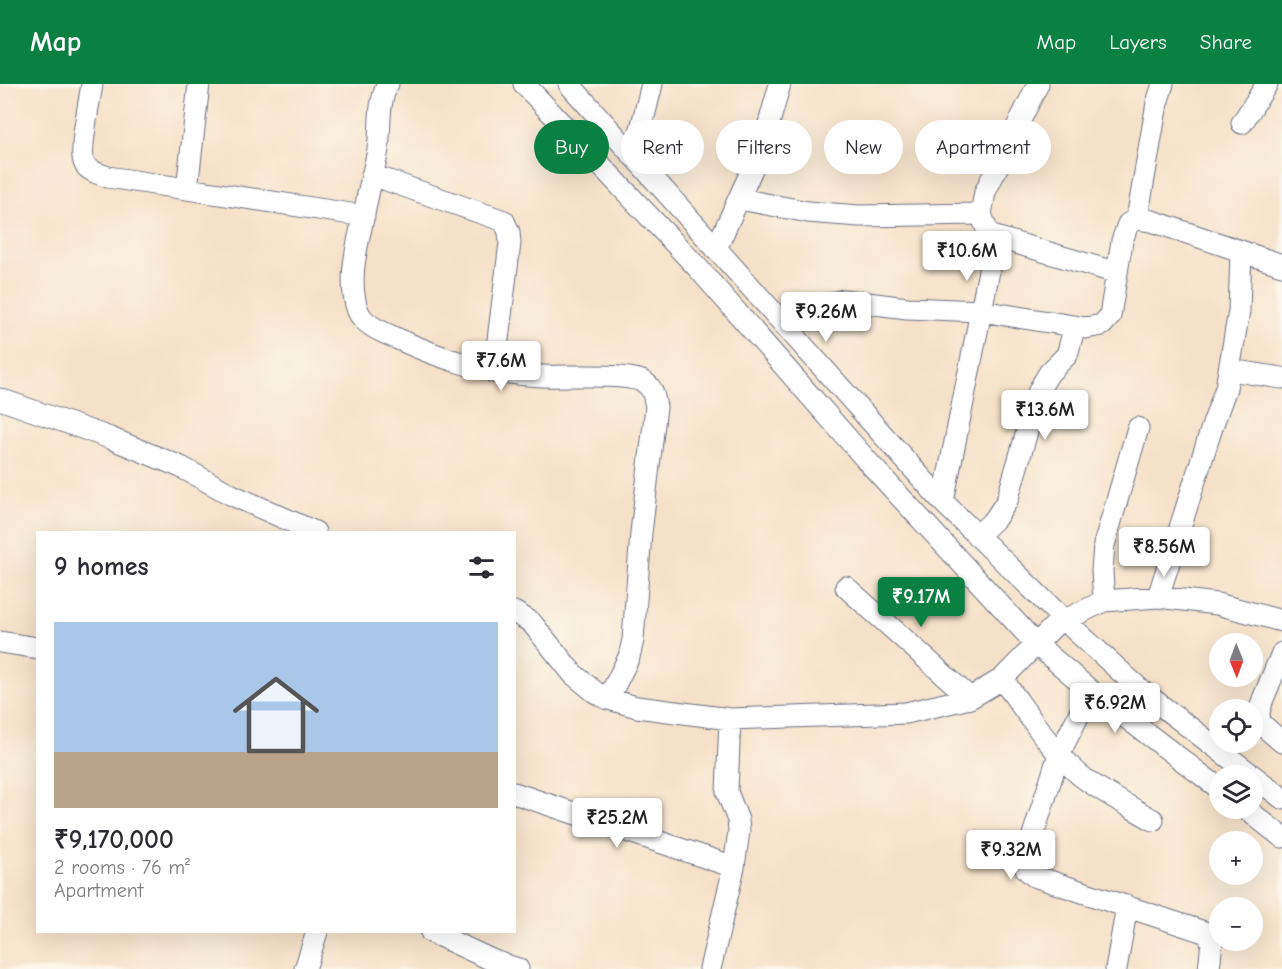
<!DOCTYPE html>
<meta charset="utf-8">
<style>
body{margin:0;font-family:"Comic Neue",sans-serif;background:#f2f2f3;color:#2b2b33;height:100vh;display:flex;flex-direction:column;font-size:22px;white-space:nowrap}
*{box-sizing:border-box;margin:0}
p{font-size:20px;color:#7c7c81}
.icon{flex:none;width:33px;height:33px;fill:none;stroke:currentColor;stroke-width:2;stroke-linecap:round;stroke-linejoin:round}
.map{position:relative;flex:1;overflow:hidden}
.side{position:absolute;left:36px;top:447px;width:480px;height:402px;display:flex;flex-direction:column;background:#fff;border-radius:0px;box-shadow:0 6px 24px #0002}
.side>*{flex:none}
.guide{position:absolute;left:534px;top:36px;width:570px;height:54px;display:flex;gap:12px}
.needle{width:39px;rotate:179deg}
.buttons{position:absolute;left:1209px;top:549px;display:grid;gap:12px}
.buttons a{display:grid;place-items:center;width:54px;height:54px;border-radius:50%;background:#fff;box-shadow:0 6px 24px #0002;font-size:30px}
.price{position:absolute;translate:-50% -51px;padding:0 14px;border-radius:6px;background:#fff;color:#222;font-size:20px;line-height:39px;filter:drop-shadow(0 2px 3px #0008)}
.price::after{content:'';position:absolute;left:50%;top:36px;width:18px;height:14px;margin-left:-9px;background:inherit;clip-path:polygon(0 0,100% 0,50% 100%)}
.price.on{background:#0b8043;color:#fff}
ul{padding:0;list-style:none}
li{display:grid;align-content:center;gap:12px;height:318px;padding:0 18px}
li+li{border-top:2px solid #e1e1e2}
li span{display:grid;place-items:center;height:186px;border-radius:0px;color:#555}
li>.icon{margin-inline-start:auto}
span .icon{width:108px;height:108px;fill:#fffc;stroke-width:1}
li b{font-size:26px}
h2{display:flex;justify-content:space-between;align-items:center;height:72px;padding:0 18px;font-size:26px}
.tag{padding:0 21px;border-radius:27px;background:#fff;box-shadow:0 6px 24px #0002;font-size:21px;line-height:54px}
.tag.on{background:#0b8043;color:#fff}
header{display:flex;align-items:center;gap:36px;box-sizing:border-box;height:84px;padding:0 30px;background:#0b8043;color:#fff}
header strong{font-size:28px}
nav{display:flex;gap:33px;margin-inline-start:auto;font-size:21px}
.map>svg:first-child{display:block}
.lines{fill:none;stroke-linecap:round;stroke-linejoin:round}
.minor-casing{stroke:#676d83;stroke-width:23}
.minor{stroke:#fff;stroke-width:21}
</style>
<header>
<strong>Map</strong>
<nav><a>Map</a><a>Layers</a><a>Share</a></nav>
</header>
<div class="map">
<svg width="1282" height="885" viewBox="0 0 1282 885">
<rect width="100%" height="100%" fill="#fbf7ec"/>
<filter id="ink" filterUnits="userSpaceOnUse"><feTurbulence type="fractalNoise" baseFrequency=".0167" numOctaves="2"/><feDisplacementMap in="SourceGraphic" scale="12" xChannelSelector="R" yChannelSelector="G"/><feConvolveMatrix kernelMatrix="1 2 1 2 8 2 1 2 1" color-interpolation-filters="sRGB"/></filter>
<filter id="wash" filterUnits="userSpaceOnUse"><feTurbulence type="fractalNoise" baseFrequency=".008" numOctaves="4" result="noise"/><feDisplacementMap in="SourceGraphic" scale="24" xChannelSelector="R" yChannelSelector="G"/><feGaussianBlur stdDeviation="1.35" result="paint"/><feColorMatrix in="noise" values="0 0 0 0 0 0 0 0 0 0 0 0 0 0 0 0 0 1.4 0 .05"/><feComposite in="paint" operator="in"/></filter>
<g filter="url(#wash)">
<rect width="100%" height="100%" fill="#f5e1c7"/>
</g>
<g filter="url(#ink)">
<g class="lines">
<g class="minor-casing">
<path id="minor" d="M92 0C90 15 79 66 84 78 87 87 99 90 108 93L364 132
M388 0C376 22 382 48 377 71 374 86 370 100 367 115 361 150 345 193 358 227 364 242 385 249 398 255 446 277 490 290 542 292 567 293 621 289 642 297 653 302 654 313 656 323L641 449 633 556 629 573 608 615
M524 0 697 183 870 380 1037 561 1091 607 1220 705
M569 0 943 418 1064 536 1142 607 1282 714
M1242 39 1267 0
M634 73 652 0
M372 91 504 137 509 148 510 159 494 288
M187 105 199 0
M740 115 808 128 859 132 981 130
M1137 135 1157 19 1163 0
M989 151 1117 189
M716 165 763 61 780 0
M789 246 825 221 843 216 907 224 981 227 1086 244 1102 241 1110 232 1122 157 1128 140 1137 135 1152 137 1282 181
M1230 286 1282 294
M0 315 110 354 181 383 232 411 315 448
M943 418 990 182 989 151 981 130 985 108 1038 0
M977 452 995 435 1007 417 1039 306 1049 289 1067 271 1075 242
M846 503 970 614
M1158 513 1213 340 1226 304 1239 227 1241 168
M1104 517 1102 487 1104 461 1138 344
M514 528 531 538 573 590 595 608 608 615 637 623 730 635 906 629 970 614 1002 595 1055 541 1104 517 1158 513 1217 520 1282 537
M0 558 38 564
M1282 569 1263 615 1259 628 1260 639 1282 658
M1002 595C1027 628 1050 666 1081 692 1103 709 1129 722 1153 736
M1091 607 1059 670 1025 776 1026 785 1034 792 1207 849 1212 858 1209 885
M514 709 734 783
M1245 724 1282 753
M431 848 494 877 518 885
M305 885 317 848
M710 885 734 783 739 747 738 736 727 708 730 635
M1116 885 1127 822"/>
</g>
<use href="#minor" class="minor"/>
</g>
</g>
</svg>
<div class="buttons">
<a><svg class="needle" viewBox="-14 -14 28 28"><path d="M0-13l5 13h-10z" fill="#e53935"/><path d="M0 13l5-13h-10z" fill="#7c7c81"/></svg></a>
<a><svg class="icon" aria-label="locate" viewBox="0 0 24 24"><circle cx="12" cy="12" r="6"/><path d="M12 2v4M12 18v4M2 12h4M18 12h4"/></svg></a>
<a><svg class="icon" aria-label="layers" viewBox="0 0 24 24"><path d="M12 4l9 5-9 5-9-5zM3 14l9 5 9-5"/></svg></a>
<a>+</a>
<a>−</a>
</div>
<b class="price" style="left:967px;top:198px">₹10.6M</b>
<b class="price" style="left:826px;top:259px">₹9.26M</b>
<b class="price" style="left:501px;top:308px">₹7.6M</b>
<b class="price" style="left:1045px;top:357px">₹13.6M</b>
<b class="price" style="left:1164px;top:494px">₹8.56M</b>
<b class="price on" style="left:921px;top:544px">₹9.17M</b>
<b class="price" style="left:1115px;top:650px">₹6.92M</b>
<b class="price" style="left:617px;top:765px">₹25.2M</b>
<b class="price" style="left:1011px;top:797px">₹9.32M</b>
<div class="guide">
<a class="tag on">Buy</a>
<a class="tag">Rent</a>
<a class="tag">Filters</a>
<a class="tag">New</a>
<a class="tag">Apartment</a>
</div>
<section class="side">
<h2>9 homes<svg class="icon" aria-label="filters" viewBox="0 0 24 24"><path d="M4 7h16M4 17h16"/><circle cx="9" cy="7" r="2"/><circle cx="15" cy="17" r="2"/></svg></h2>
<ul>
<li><span style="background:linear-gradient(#a9c7e8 70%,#b9a48a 0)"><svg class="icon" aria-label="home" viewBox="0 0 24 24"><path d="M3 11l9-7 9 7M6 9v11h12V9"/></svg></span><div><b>₹9,170,000</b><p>2 rooms · 76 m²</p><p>Apartment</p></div></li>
</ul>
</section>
</div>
